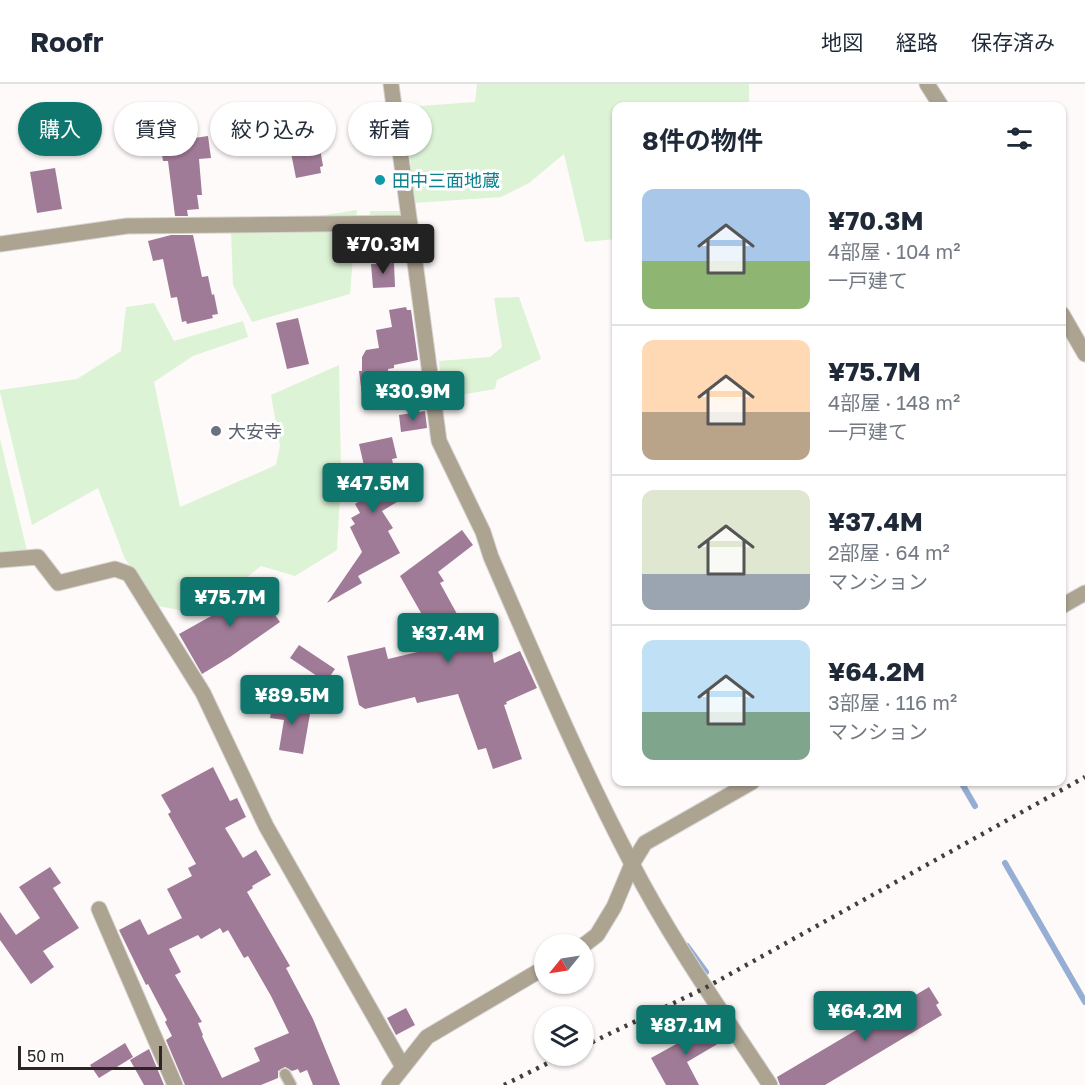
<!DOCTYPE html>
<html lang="ja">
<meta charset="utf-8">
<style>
body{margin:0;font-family:"Golos Text","Noto Sans JP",sans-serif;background:#f2f2f3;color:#1f2937;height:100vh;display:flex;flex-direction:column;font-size:22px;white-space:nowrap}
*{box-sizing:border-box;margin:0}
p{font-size:20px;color:#747a83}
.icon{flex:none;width:33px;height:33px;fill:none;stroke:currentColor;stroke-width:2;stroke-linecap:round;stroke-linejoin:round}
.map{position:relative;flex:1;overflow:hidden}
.side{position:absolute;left:612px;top:18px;width:454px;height:684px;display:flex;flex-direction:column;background:#fff;border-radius:12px;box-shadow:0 2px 4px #0004}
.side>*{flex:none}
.hud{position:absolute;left:18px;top:18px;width:504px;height:54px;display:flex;gap:12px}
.needle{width:39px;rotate:240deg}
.buttons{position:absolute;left:534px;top:850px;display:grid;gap:12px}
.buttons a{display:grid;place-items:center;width:60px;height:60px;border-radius:50%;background:#fff;box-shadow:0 2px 4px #0004;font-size:30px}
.scale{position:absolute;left:18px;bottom:15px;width:144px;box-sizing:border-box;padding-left:6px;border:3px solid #2b2624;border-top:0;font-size:16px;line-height:21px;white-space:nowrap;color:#2b2624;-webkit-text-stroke:4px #fff;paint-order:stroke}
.price{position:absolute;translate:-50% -51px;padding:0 14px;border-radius:6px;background:#0f766e;color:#fff;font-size:20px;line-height:39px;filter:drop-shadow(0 2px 3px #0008)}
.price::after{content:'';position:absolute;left:50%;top:36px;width:18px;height:14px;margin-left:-9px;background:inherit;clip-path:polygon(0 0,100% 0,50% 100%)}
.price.current{background:#222;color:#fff}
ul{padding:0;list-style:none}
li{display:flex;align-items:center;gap:18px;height:150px;padding:0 30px}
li+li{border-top:2px solid #e0e1e3}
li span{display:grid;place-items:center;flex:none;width:168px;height:120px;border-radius:12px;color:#555}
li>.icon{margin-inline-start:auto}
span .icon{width:72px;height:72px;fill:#fffc;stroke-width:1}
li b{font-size:26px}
h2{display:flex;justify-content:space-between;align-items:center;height:72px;padding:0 30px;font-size:26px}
.tag{padding:0 21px;border-radius:27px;background:#fff;box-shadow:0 2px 4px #0004;font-size:21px;line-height:54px}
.tag.current{background:#0f766e;color:#fff}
header{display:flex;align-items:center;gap:36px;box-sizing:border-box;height:84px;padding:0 30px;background:#fff;border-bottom:2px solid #e0e1e3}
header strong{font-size:28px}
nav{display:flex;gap:33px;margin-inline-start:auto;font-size:21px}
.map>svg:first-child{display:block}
.green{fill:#ddf3d6}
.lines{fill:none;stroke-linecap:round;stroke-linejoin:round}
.stream{stroke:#96aed3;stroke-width:6}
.building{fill:#a07b97;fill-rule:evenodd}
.service-casing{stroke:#d7d4d3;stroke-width:13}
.minor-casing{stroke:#d7d4d3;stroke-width:17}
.tertiary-casing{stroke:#d7d4d3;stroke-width:17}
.service{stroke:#aca391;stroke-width:10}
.minor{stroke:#aca391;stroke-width:15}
.tertiary{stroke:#aca391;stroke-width:15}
.rail{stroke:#433e3c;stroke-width:4.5;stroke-dasharray:3 6;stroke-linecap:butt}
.culture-dot{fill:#0f9aa8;stroke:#fff;stroke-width:2}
.worship-dot{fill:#6b7280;stroke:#fff;stroke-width:2}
.labels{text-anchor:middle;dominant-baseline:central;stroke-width:6;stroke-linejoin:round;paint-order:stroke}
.culture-label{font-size:18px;fill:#0d838f;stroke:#fff;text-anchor:start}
.worship-label{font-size:18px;fill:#5b616d;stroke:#fff;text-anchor:start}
</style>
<header>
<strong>Roofr</strong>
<nav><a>地図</a><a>経路</a><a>保存済み</a></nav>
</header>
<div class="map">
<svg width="1085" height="1001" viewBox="0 0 1085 1001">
<rect width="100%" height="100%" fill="#fdfaf9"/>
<path class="green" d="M477 0H749V22H616V155L585 158 564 70 529 99 501 113 414 119 406 23 475 18Z
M357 126 350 210 252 238 233 201 231 146Z
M370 127H400L405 174 369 175Z
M519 213 541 275 497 296 495 305 443 314 439 277 490 273 502 263 494 214Z
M154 219 174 257 243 237 248 253 193 272 154 298 180 423 276 381 280 362 271 311 339 281 341 391 337 466 295 492 261 482 201 530 158 522 125 475 98 404 32 441 0 308V306L77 295 121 267 126 223Z
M0 355 27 467 0 469Z"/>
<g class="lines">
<path class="stream" d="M961 698 975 722
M1005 779 1085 918
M687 862 706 888"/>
</g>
<path class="building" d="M208 52 211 74 199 75 202 111H197L199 125 187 126 188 132H175L168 77H163L160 59Z
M315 59 316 65 320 64 323 82 320 83 321 89 296 94 290 64Z
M55 84 62 125 37 129 30 88Z
M171 151H193L202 193 208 192 212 211 214 210 218 230 212 231 213 234 187 240 186 237 182 238 177 213 171 214 163 175 153 177 148 157Z
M394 179 395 203 373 204 371 180Z
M406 223 407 226H411L418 276 394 281V284L388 285 390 303H387L389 323 364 326 359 287H362V273L366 266 379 264 376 246 392 243 389 226Z
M298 234 309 280 287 285 276 239Z
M425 327 427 344 401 348 399 331Z
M392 353 397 374 392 375 396 394 385 396 397 418 382 427 393 444 388 447 400 469 358 492 362 499 327 519 362 468 350 443 355 440 351 434 360 429 355 420 361 416 360 414 370 408 359 360Z
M462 446 473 461 438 488 444 497 440 499 468 550 489 547 494 579 520 567 537 604 506 618 507 620 504 621 522 675 493 685 486 664 478 666 458 610 417 619 415 613 365 625 359 621 347 572 385 563 388 575 426 566 424 560 437 557 400 492Z
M251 496 280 538 230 573 202 590 179 550 222 526 220 524 227 520 224 515Z
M299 561 335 585 326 598 290 574Z
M273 618 311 624 303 670 279 666 284 636 270 634Z
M213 683 230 717 237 714 246 733 225 744 243 774 256 766 271 791 252 802 253 804 247 808 290 882 286 884 313 935 340 1001H313L307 986 300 989 298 985 292 987 285 983 278 987V994L261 1001H185L166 956 172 952 165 938 167 936 148 900 146 901 119 846 140 835 148 851 182 834 167 805 192 792 188 784 196 780 168 730 171 728 161 711ZM220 844 223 849 228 846 244 874 248 872 271 912 289 949 254 964 260 977 222 994 202 952 203 951 198 939 202 938 175 891 181 888 169 865 198 851 201 855Z
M50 783 61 799 53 804 79 844 43 867 54 883 31 900 0 856V828L16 851 40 834 19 803Z
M929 903 939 919 936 921 942 931 825 1001H780L777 993Z
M406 924 415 941 396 951 387 934Z
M716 938 726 955 687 978 699 1001H666L651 974Z
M125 959 133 973 99 994 90 981Z
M149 965 164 1001H144L130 976Z"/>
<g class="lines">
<g class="service-casing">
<path id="service" d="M285 990 291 1001"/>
</g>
<g class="minor-casing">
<path id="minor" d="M391 0 439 357 483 448 491 473C536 576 579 679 631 778 671 856 722 928 770 1001
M927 0 941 22
M0 160 127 142 410 139
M1062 230 1085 270
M0 476 38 473 58 499 115 485 129 490 203 609 266 742 403 983
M99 825 175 1001"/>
</g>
<g class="tertiary-casing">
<path id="tertiary" d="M1062 522 1085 509
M584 861 597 851 614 823 632 780 645 759 752 698
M389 1001 427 953 544 884"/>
</g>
<use href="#service" class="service"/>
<use href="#minor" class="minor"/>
<use href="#tertiary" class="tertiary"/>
<path class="rail" d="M584 962 705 904 1085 693
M504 1001 562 972"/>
</g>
<circle class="culture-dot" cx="380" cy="96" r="6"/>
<circle class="worship-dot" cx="216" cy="347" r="6"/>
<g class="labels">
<g class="culture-label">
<text x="392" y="96">田中三面地蔵</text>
</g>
<g class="worship-label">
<text x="228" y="347">大安寺</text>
</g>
</g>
</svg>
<div class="buttons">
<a><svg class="needle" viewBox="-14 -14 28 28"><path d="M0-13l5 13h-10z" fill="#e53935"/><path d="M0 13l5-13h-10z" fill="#747a83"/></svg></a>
<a><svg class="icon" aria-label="layers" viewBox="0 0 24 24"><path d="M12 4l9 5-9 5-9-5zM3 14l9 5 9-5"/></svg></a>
</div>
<div class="scale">50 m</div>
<b class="price current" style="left:383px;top:191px">¥70.3M</b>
<b class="price" style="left:413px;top:338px">¥30.9M</b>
<b class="price" style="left:373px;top:430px">¥47.5M</b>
<b class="price" style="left:230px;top:544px">¥75.7M</b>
<b class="price" style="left:448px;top:580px">¥37.4M</b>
<b class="price" style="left:292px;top:642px">¥89.5M</b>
<b class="price" style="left:865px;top:958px">¥64.2M</b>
<b class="price" style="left:686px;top:972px">¥87.1M</b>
<div class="hud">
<a class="tag current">購入</a>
<a class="tag">賃貸</a>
<a class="tag">絞り込み</a>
<a class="tag">新着</a>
</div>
<section class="side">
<h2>8件の物件<svg class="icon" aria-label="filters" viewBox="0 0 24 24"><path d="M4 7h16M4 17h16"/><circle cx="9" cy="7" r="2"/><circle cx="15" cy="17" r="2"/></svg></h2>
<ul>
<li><span style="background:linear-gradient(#a9c7e8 60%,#8fb573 0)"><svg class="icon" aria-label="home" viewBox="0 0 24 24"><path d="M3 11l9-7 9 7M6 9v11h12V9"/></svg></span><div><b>¥70.3M</b><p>4部屋 · 104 m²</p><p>一戸建て</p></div></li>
<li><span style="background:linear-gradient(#ffd9b3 60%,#b9a48a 0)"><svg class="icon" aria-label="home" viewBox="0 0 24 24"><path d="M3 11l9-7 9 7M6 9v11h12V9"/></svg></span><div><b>¥75.7M</b><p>4部屋 · 148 m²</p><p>一戸建て</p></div></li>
<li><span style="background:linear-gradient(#dfe7d0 70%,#9aa5b1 0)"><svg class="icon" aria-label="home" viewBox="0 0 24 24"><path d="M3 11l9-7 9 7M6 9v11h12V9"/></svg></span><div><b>¥37.4M</b><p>2部屋 · 64 m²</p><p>マンション</p></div></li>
<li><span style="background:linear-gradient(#bfe0f5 60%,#7fa58c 0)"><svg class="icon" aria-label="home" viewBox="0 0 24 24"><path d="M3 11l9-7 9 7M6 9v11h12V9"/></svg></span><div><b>¥64.2M</b><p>3部屋 · 116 m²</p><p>マンション</p></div></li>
</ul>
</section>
</div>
